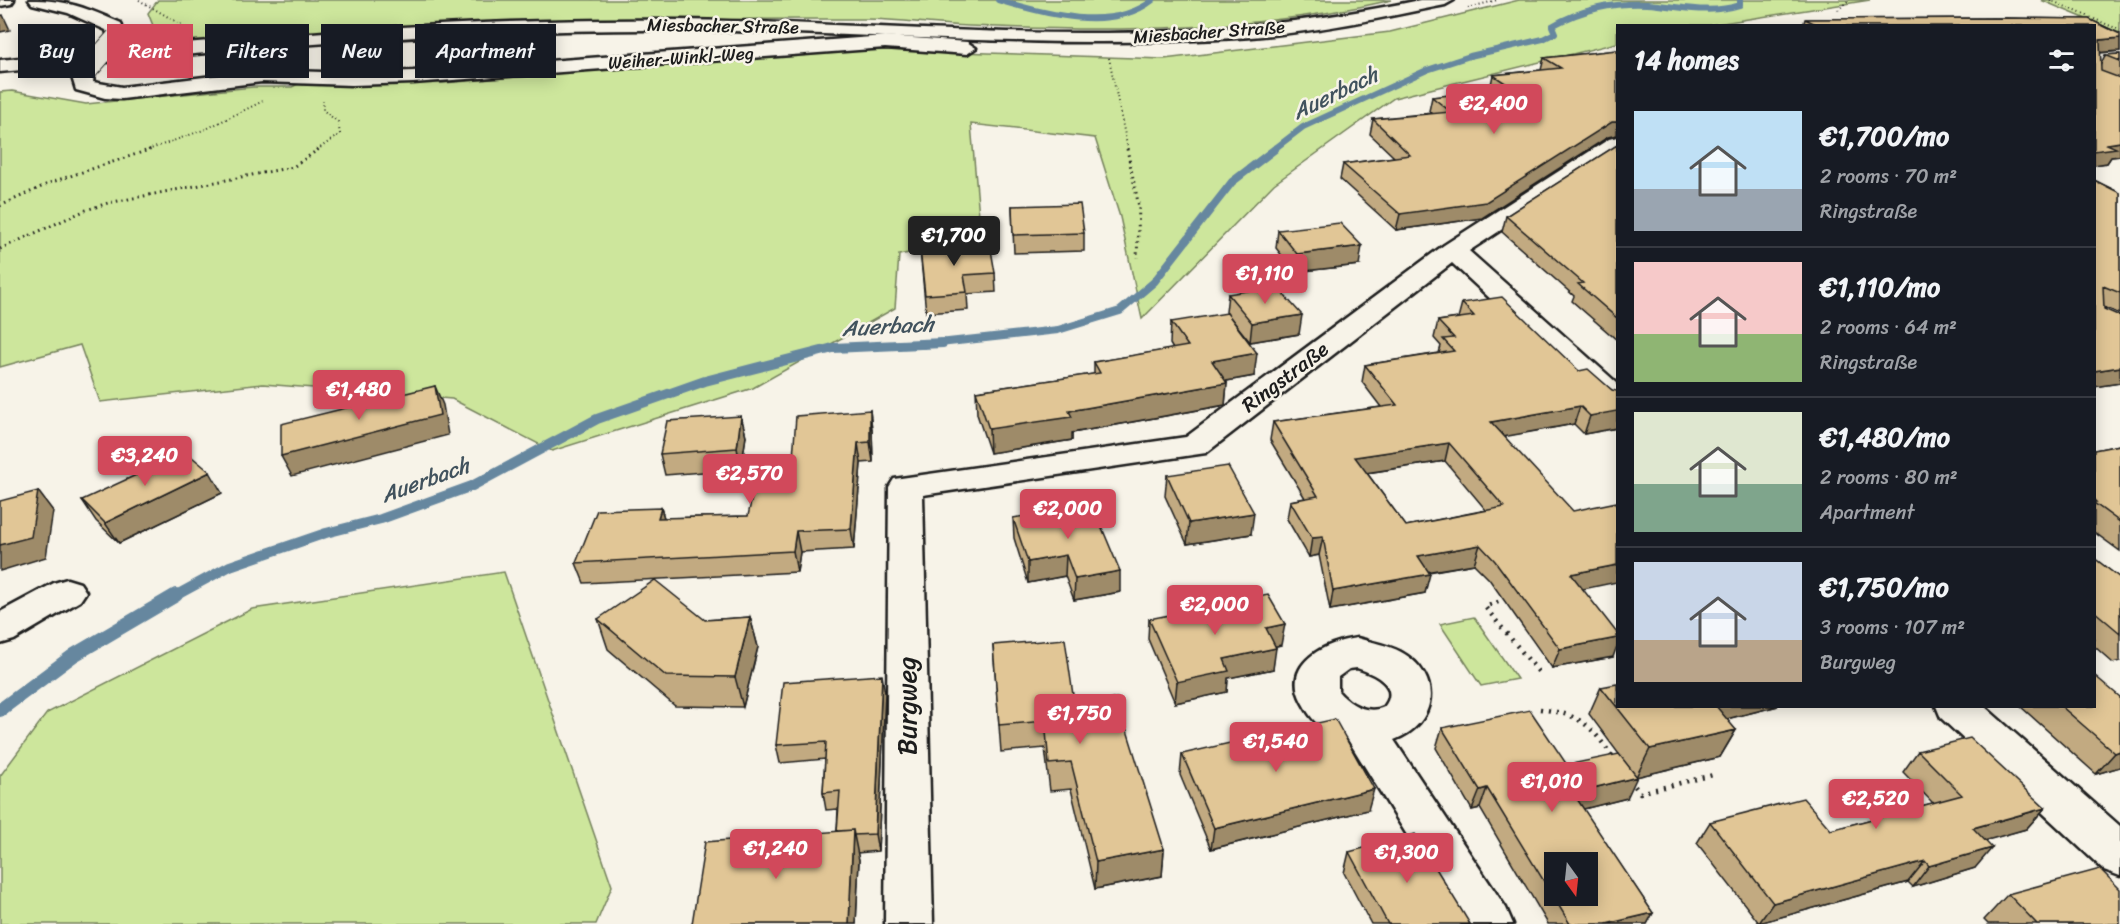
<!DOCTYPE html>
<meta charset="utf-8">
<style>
body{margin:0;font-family:Sriracha,sans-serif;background:#20242c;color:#f1f3f6;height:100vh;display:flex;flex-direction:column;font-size:22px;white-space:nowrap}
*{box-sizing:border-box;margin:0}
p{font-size:20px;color:#9ea1a6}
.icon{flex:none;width:33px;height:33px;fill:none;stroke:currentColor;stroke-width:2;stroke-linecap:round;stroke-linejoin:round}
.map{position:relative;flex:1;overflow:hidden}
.panel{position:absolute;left:1616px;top:24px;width:480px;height:684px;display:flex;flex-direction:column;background:#171b24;border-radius:0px;box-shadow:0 3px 15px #0003}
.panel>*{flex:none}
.guide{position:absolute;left:18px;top:24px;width:570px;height:54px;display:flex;gap:12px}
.needle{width:39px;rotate:165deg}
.controls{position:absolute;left:1544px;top:852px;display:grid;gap:12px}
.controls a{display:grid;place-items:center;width:54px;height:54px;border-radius:0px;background:#171b24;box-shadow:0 3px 15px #0003;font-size:30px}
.price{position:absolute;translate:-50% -51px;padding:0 14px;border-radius:6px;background:#d1495b;color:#fff;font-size:20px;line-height:39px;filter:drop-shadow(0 2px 3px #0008)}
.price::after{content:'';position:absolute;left:50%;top:36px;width:18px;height:14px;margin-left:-9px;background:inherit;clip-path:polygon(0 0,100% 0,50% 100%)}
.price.on{background:#222;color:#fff}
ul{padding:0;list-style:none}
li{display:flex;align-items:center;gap:18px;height:150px;padding:0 18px}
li+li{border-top:2px solid #363941}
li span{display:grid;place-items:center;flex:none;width:168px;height:120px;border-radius:0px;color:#555}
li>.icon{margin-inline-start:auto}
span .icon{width:72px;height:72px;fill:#fffc;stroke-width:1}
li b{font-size:26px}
h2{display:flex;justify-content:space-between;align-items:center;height:72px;padding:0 18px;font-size:26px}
.chip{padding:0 21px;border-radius:0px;background:#171b24;box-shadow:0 3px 15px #0003;font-size:21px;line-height:54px}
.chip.on{background:#d1495b;color:#fff}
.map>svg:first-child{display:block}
.green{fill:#cde69c;stroke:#74815c;stroke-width:1.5}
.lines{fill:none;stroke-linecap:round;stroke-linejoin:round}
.stream-far3{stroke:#66879f;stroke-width:6}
.stream-far2{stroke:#66879f;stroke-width:8}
.stream-far1{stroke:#66879f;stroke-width:10}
.stream{stroke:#66879f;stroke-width:14}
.minor-casing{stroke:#1c1c1c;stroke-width:5}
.major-casing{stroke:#1c1c1c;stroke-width:5}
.path-far2{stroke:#1c1c1c;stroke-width:2;stroke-dasharray:1 3;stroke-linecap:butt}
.path-far1{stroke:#1c1c1c;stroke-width:3;stroke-dasharray:1.5 4;stroke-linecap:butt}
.path{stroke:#1c1c1c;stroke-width:4.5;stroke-dasharray:2 6;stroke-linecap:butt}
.minor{fill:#f7f3e8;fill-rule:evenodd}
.major{fill:#f7f3e8;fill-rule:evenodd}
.minor-bridge-casing{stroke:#1c1c1c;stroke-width:22;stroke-linecap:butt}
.minor-bridge{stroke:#f7f3e8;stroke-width:20}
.wall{fill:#c2aa81;stroke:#1c1c1c;stroke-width:1.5;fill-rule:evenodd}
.shaded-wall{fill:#9e8b69;stroke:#1c1c1c;stroke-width:1.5}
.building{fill:#e1c696;stroke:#1c1c1c;stroke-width:1.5;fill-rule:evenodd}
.labels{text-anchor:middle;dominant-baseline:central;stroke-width:5;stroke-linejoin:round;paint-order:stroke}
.far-street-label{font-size:18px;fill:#1c1c1c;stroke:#f7f3e8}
.street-label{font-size:21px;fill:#1c1c1c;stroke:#f7f3e8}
.water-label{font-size:22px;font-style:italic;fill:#41525d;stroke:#f7f3e8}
.near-street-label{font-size:26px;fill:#1c1c1c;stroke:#f7f3e8}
</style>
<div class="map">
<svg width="2120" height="924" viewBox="0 0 2120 924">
<rect width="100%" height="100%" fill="#f7f3e8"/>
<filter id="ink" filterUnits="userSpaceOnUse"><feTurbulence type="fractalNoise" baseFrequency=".0167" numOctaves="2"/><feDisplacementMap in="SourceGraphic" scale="12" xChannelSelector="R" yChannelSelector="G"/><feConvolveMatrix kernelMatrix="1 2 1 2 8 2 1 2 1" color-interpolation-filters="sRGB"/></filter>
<g filter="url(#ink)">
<path class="green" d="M158 0H1392C1254 32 1110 32 968 26 934 25 900 19 865 19 638 18 411 26 184 41L156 33 148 13Z
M1519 0H1870L1710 25 1617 26V43L1394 98 1274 184 1142 319 1120 217 1095 138 971 124 981 239 899 255 895 308 753 388 552 451 452 399 263 384 100 402 80 345 0 367V92L12 91 86 104 253 87H292L377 47 397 80 443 83 836 51 900 50 1164 59 1390 32Z
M2041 0H2120V33Z
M504 572 612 886 596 924H0V776L47 713 252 609Z
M1474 617 1517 679 1481 686 1440 624Z"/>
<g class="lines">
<path class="stream-far3" d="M998 0C1045 14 1111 33 1153 0
M1273 150 1303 127 1427 70 1470 56 1543 39 1555 33 1552 26C1580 10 1614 2 1647 4 1679 6 1708 15 1740 5V0"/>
<path class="stream-far2" d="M921 345 1058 330 1120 311 1154 282 1232 182 1275 149"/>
<path class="stream-far1" d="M173 597 230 566 326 533 381 519 472 486 597 419 705 381 833 348 943 343"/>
<path class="stream" d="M0 710 74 655 176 595"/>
<g class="minor-casing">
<path id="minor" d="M0 0H14L11 4 0 6Z
M29 0C69 0 86 8 121 23L125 38 123 42H109L106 30 68 13 32 4Z
M885 36 967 42 976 48 967 54 885 48 413 83 352 85 262 82 122 99 105 98 76 90 72 77 78 69 85 67 95 73 93 82 122 87 262 70 352 73 413 71Z
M1617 137V154L1469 251 1617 383V408L1606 406 1452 263 1206 453 923 495 933 924H885L889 487 894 479 1186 437 1444 245 1609 139Z
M67 579 80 583 86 592 80 601 14 640 0 644V612L54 583Z
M1357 638C1371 642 1389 645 1401 652 1443 675 1438 724 1394 740L1506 908 1513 924H1462L1347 738C1339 735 1329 732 1322 727 1312 720 1307 711 1302 702 1281 663 1326 642 1357 638ZM1357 668C1375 674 1401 686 1384 707 1367 715 1349 704 1338 691V677L1349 669Z
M1936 706H1984L2120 826V876L2104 870 1941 718Z"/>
</g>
<g class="major-casing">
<path id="major" d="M1420 0H1454L1445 5C1381 18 1317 32 1251 37 1059 51 868 32 676 30 450 28 225 51 0 72V60C225 39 452 17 678 20 870 22 1065 45 1257 25 1312 20 1366 11 1420 0Z"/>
</g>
<path class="path-far2" d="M139 0 182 25
M2050 0 2120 30
M1468 8 1497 0
M1838 10 1849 0
M1109 58 1128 150
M148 150 206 129 263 101
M317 150 340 134 338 122 323 110V101"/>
<path class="path-far1" d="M1127 149 1139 207 1137 258
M0 206 52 182 152 149
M0 249 86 210 108 203 293 167 319 149"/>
<path class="path" d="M1506 599 1485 607 1541 675
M1540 709C1582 715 1589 724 1613 757
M1630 780 1640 793 1713 775"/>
<use href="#minor" class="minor"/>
<use href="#major" class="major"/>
<g class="minor-bridge-casing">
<path id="minor-bridge" d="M85 73 116 38"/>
</g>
<use href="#minor-bridge" class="minor-bridge"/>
</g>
<path class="wall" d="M2003 18 2089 19 2120 34V51L2100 53 2101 64 2105 55 2120 54V156L2111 157 2107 163 2094 165V26H1803L1805 19Z
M1617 50 1608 137 1482 218 1396 230 1340 179 1343 164 1394 157 1370 134 1373 119 1432 113 1429 111 1432 97 1492 91 1490 89 1493 75 1541 70 1544 58Z
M1617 145V340L1572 301 1574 296 1502 232 1506 216Z
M2094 180 2120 193V314L2104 307 2120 383 2094 387Z
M1012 206 1084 233V251L1014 253Z
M1278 230 1359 265 1295 272 1276 248Z
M920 249 995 273 996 292 967 294 968 310 926 313Z
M1228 294 1299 334 1250 342 1226 312Z
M1462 303 1612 390 1617 428 1584 434 1574 424 1505 436 1583 589 1613 657 1552 668 1489 579 1474 564 1429 572 1425 593 1330 610 1319 555 1309 557 1287 519 1290 501 1305 498 1270 440 1273 422 1381 407 1362 382 1365 365 1439 353 1441 346 1434 338 1438 321 1458 318ZM1445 461 1486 510 1406 526 1367 473Z
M1171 322 1254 376 1226 381 1227 383 1225 405 1072 433V440L990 453 977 414 976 391 1094 374V362L1173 349 1170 344Z
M870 410 872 430 873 462 861 463 854 549 800 552 797 572 584 583 576 563 661 508 664 518 748 516 791 486Z
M741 416 746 436 741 469 665 475 660 454Z
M2120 445V551L2094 532V450Z
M1167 475 1251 534 1187 544 1165 496Z
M222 493 119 543 96 521 82 500Z
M1013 518 1120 592 1074 600 1065 576 1028 583 1014 538Z
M2094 558 2120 578V661L2113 663 2094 646Z
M750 617 758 647 743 707 675 706 608 649 598 619 705 620Z
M1149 619 1281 645 1275 646 1273 669 1228 678 1227 692 1175 703 1148 639Z
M993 645 1074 702 1164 849 1162 876 1095 889 1071 789 1050 791 1045 748 1001 752Z
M1601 687 1617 706H1778L1726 719 1736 730 1720 757 1636 777 1589 714Z
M885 693 878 851 857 853 859 860 856 924H692L837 831 838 809 826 810 823 793 825 759 780 763 776 745Z
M2120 697V767L2096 774 2020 706H2094Z
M1442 728 1567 765 1627 798 1583 809 1653 913 1647 924H1548L1480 808 1472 810 1436 748Z
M1918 751 2045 808 2026 829 1985 840 1975 868 1913 887 1908 882 1759 923 1697 843 1710 822 1831 830 1933 803 1903 772Z
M1182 754 1368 810 1211 849 1180 775Z
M1349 852 1470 924H1371L1344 873Z
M2008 894 2120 924H1988L1984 920Z"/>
<path class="shaded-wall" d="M3 15 10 30 0 32V16Z
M2120 38V51L2094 53 2100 40Z
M1612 122H1617V135L1608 137 1482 218 1396 230 1400 214Z
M2120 142V156L2111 157 2107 163 2094 165V151L2107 144Z
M1362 246 1359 265 1295 272 1297 254Z
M1302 315 1299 334 1250 342 1252 323Z
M1257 353 1254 376 1210 384 1212 361Z
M2120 367V383L2094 387V371Z
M1227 383 1225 405 1072 433V440L990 453 989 429 1069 411Z
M435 386 443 405 448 435 292 476 281 456Z
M1580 406 1574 424 1486 440 1491 422Z
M1617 409V428L1584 434 1590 416Z
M870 410 872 430 873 462 870 442Z
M741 416 746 436 741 469 737 448Z
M858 443 861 463 854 549 851 529Z
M1449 443 1445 461 1352 475 1355 457Z
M210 472 222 493 119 543 105 523Z
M38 491 53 511 46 557 0 571V545Z
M661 508 667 528 658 518Z
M1254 513 1251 534 1187 544 1189 523Z
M796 531 800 552 797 572 793 551Z
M1323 537 1319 555 1309 557 1312 538Z
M1480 545 1474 564 1413 574 1418 556Z
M1066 555 1065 576 1028 583V562Z
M1617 565V582L1564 593 1571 574Z
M1120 571V592L1074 600 1075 579Z
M1430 574 1425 593 1330 610 1333 591Z
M750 617 758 647 743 707 735 677Z
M1285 624 1281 645 1262 649 1266 628Z
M1617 638V646L1613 657 1552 668 1560 649Z
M1276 648 1273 669 1228 678 1227 692 1175 703 1177 682 1224 659Z
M882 675 885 693 878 851 875 834Z
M1706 706H1778L1695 727Z
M1736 730 1720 757 1636 777 1650 749Z
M2120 751V767L2096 774 2115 753Z
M1637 777 1627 798 1564 814 1573 793Z
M1487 788 1480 808 1472 810 1480 790Z
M1374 789 1368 810 1211 849 1214 828Z
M2045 808 2026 829 1956 849 1973 828Z
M853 830 859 860 856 924H849Z
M1992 848 1975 868 1913 887 1929 866Z
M1164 849 1162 876 1095 889 1096 862Z
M1925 861 1908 882 1759 923 1773 903Z
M1653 913 1647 924H1606Z"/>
<path class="building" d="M2003 18 2089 19 2120 34V38L2100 40 2101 71 2120 78V142L2107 144 2116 148 2094 151V26H1817L1818 25 1805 19Z
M1617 50V122H1612L1486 202 1400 214 1343 164 1410 155 1373 119 1451 112 1432 97 1513 88 1493 75 1561 68 1544 58Z
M2120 54V61L2105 55Z
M1617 145V318L1578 284 1583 283 1506 216Z
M2094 180 2120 193V293L2103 286 2104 309 2120 316V367L2094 371Z
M1080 204 1084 233 1013 235 1012 206Z
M1340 223 1362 246 1297 254 1278 230Z
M990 244 995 273 964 275 967 292 925 295 920 249Z
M1276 286 1302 315 1252 323 1228 294Z
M1502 297 1579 371 1588 369 1612 390 1617 391V411L1590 416 1580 406 1491 422 1573 511 1617 502V565L1571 574 1617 633V638L1560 649 1495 561 1480 545 1418 556 1430 574 1333 591 1323 537 1312 538 1290 501 1318 496 1273 422 1397 405 1365 365 1454 351 1443 339 1454 338 1438 321 1474 316 1462 303ZM1449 443 1504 507 1406 526 1355 457Z
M1227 313 1257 353 1212 361 1227 383 1069 411 1072 417 989 429 976 391 1100 373 1094 362 1188 346 1171 322Z
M435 386 440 415 281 456V424Z
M870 410V442L858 443 851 529 796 531 793 551 576 563 597 510 661 508 658 518 748 516 754 488 791 486 796 416Z
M741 416 737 448 660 454 667 421Z
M2120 445V522L2094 503V502H2096L2094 500V450Z
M186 452 210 472 105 523 82 500Z
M1228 466 1254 513 1189 523 1167 475Z
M38 491 31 537 0 545V501Z
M1092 504 1120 571 1075 579 1066 555 1028 562 1013 518Z
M2094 558 2120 578V633L2094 611Z
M655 580 705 620 750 617 735 677 666 676 598 619Z
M1268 595 1285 624 1266 628 1276 648 1224 659 1229 671 1177 682 1149 619Z
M1065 639 1074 702 1117 698 1164 849 1096 862 1071 762 1049 764 1045 721 999 725 993 645Z
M882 675 875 834 854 835 853 830 837 831 840 791 823 793 826 742 776 745 783 682Z
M2094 675 2120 697V751L2115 753 2061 706H2094Z
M1617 684V706H1716L1736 730 1650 749 1601 687Z
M1530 710 1567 765 1619 754 1637 777 1573 793 1653 913 1606 924H1570L1487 788 1480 790 1442 728ZM1554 862H1587V896H1554Z
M1335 719 1374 789 1214 828 1182 754Z
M1970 738 2045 808 1973 828 1992 848 1929 866 1925 861 1773 903 1710 822 1803 798 1831 830 1962 795 1918 751Z
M853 830 849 924H692L705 842Z
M1415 834 1470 924H1388L1349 852Z
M2100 869 2120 889V924H2037L2008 894Z"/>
</g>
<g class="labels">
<g class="far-street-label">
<text transform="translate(723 26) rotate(1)">Miesbacher Straße</text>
<text transform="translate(1209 32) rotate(-4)">Miesbacher Straße</text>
<text transform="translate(681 58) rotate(-4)">Weiher-Winkl-Weg</text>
</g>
<g class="street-label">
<text transform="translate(1285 377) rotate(-37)">Ringstraße</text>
</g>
<g class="water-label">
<text transform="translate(1335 93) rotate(-26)">Auerbach</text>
<text transform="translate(888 326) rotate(-3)">Auerbach</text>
<text transform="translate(425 480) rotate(-20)">Auerbach</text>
</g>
<g class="near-street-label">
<text transform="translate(907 706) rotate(-90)">Burgweg</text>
</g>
</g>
</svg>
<div class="controls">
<a><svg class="needle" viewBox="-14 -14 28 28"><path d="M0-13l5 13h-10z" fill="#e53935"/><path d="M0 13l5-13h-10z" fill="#9ea1a6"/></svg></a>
</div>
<b class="price" style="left:1494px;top:135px">€2,400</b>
<b class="price on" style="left:954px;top:267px">€1,700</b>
<b class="price" style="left:1265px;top:305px">€1,110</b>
<b class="price" style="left:359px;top:421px">€1,480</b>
<b class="price" style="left:145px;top:487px">€3,240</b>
<b class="price" style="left:750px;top:505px">€2,570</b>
<b class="price" style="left:1068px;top:540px">€2,000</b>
<b class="price" style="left:1215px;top:636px">€2,000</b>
<b class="price" style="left:1080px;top:745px">€1,750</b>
<b class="price" style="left:1276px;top:773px">€1,540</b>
<b class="price" style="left:1552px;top:813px">€1,010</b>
<b class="price" style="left:1876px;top:830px">€2,520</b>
<b class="price" style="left:776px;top:880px">€1,240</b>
<b class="price" style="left:1407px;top:884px">€1,300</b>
<div class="guide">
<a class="chip">Buy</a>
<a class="chip on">Rent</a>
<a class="chip">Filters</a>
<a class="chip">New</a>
<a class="chip">Apartment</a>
</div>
<section class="panel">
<h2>14 homes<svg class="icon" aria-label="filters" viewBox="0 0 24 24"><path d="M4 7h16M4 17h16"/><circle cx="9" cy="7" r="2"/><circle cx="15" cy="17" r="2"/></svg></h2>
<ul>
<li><span style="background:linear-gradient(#bfe0f5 65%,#9aa5b1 0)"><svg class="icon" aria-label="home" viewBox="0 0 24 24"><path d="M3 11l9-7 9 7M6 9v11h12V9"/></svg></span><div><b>€1,700/mo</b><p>2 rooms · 70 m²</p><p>Ringstraße</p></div></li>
<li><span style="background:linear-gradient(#f6c9c9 60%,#8fb573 0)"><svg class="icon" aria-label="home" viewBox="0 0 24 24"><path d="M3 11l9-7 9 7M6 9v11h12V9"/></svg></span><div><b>€1,110/mo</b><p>2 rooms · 64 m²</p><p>Ringstraße</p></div></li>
<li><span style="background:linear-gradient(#dfe7d0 60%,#7fa58c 0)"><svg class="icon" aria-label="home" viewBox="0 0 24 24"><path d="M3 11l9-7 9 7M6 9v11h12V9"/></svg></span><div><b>€1,480/mo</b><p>2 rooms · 80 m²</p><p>Apartment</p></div></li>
<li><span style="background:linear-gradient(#c9d6e8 65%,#b9a48a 0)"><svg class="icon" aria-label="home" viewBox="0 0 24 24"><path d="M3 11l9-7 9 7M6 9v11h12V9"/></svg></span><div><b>€1,750/mo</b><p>3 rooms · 107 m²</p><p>Burgweg</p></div></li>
</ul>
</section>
</div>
